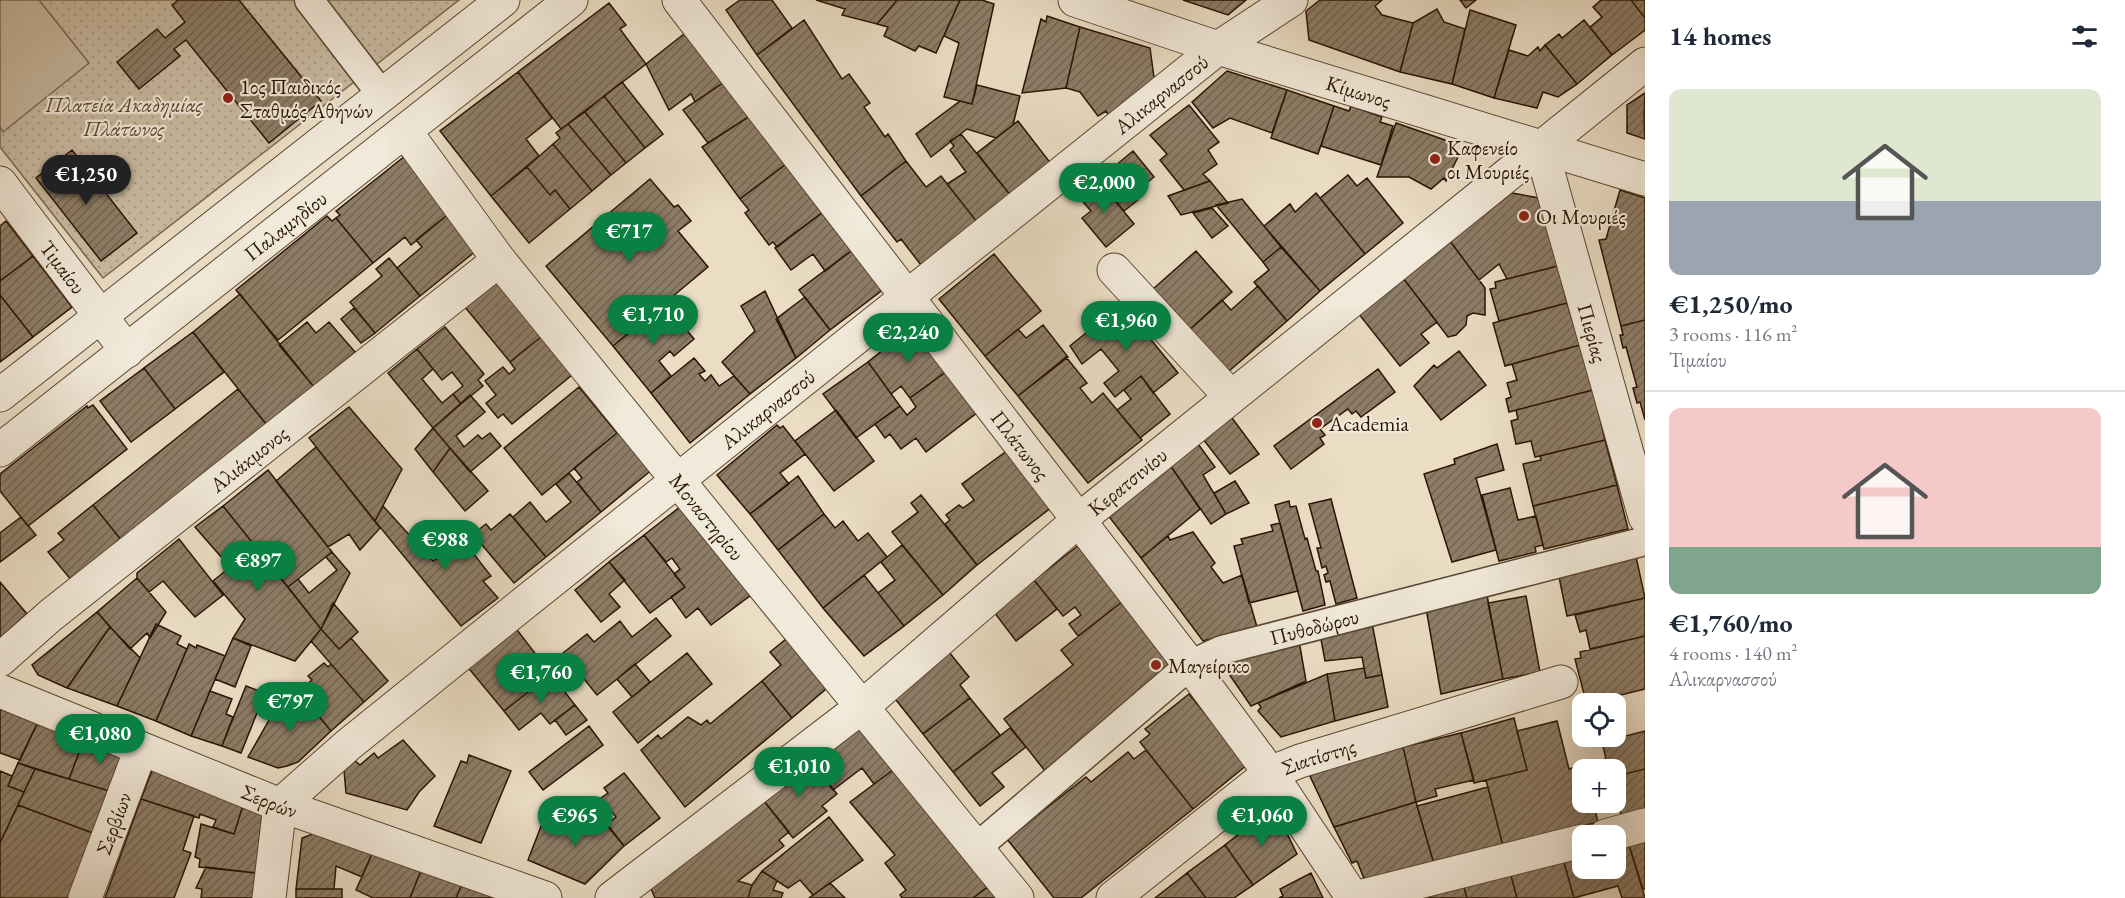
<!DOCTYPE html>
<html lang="en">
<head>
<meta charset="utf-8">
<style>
  :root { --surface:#fff; --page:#f6f6f7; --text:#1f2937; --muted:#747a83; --line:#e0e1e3; --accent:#0b8043 }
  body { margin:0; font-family:"EB Garamond",serif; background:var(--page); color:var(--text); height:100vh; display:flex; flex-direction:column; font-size:22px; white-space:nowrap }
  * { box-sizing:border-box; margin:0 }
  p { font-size:20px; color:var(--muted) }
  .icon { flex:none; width:33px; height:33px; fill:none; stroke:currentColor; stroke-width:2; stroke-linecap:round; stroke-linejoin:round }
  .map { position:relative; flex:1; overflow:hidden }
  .drawer { display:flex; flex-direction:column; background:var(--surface); width:480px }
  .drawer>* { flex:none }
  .tools { position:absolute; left:1572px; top:693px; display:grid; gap:12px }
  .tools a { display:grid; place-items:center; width:54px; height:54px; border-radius:12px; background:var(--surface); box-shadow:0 6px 24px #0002; font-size:30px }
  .price { position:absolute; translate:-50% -51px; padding:0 14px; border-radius:21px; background:var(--accent); color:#fff; font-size:20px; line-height:39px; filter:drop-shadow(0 2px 3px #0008) }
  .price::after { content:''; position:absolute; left:50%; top:36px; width:18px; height:14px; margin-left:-9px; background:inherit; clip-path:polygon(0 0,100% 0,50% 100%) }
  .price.selected { background:#222; color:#fff }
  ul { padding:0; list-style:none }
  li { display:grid; align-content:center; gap:12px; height:318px; padding:0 24px }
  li+li { border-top:2px solid var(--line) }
  li span { display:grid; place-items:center; height:186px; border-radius:12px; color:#555 }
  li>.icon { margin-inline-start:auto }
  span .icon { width:108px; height:108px; fill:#fffc; stroke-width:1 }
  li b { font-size:26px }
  h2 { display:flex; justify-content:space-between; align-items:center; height:72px; padding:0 24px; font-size:26px }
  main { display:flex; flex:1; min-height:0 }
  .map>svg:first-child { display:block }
  .park { fill:url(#park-dots); stroke:#796852; stroke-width:1.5 }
  .pitch { fill:#c9bba3; stroke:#796852; stroke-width:1.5 }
  .building { fill:url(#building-hatch); stroke:#291502; stroke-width:1.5 }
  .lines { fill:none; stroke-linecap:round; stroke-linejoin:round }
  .pedestrian-casing { stroke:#594732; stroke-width:31 }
  .minor-casing { stroke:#594732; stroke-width:35 }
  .tertiary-casing { stroke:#594732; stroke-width:35 }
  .pedestrian { stroke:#f1e9d9; stroke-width:28 }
  .minor { stroke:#f1e9d9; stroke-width:33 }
  .tertiary { stroke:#f1e9d9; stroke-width:33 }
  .poi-dot { fill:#8f2418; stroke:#f1e9d9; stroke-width:2 }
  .labels { text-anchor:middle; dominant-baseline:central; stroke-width:4.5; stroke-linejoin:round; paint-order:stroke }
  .poi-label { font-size:21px; fill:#291502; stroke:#f1e9d9; text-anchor:start }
  .street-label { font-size:21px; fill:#291502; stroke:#f1e9d9 }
  .park-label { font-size:21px; font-style:italic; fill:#594732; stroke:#f1e9d9 }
</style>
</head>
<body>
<main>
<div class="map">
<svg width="1645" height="898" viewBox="0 0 1645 898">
  <defs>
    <pattern id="park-dots" width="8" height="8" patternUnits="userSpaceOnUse" patternTransform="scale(1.5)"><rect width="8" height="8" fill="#c9bba3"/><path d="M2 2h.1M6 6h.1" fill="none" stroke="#ada08b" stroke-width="1.8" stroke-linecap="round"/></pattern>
    <pattern id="building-hatch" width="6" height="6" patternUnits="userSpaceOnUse" patternTransform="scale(1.5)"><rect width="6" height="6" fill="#8d7d67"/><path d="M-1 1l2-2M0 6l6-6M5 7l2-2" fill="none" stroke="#736553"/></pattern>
  </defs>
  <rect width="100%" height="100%" fill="#eaddc4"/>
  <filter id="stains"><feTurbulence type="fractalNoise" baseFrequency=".00333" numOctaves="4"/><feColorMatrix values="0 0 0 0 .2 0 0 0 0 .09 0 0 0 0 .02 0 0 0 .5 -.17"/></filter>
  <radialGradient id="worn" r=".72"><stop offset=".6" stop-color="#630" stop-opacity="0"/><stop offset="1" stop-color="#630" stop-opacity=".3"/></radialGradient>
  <!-- park -->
  <path class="park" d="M0,0H459L103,278L0,147Z"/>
  <!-- pitch -->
  <path class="pitch" d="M0,0H39L89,63L3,132L0,127Z"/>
  <!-- building -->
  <path class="building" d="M178,0H239L321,101L269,143L186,40L174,49L180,56L139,89L117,62L157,29L165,38L185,22L172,5Z
    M740,0H772L792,28L757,55L726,10Z
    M816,0H897L877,24L842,15L845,9Z
    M897,0H960L936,53L919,46L915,51L884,36L888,27L877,24Z
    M960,0H982L994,4L972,104L944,97L959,43L944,36Z
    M1183,0H1246L1228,15Z
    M1320,0H1382L1375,6L1382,15L1413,23L1400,72L1309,40L1306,11Z
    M1460,0H1476L1466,8Z
    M1601,0H1631L1645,18V30L1612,55L1590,27L1602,17L1593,7Z
    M1631,0H1645V18Z
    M609,3L626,25L620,29L646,64L561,129L518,72Z
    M1437,9L1444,22L1465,29L1452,84L1400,72L1413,23Z
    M1470,10L1516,25L1494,98L1452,84Z
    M1047,16L1080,27L1066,88L1022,93L1041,19L1046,22Z
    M804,20L842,79L849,74L870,103L864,107L885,137L888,134L906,161L861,196L757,55Z
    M1584,20L1612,55L1577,84L1545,45L1559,34L1562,38Z
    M1080,27L1150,48L1155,85L1109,116L1106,111L1098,116L1080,92L1066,88Z
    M689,30L727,80L695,102L691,94L669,110L646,64Z
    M1545,45L1577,84L1558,97L1543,92L1537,108L1494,98L1509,50L1528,56L1538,47L1540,51Z
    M1227,71L1287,90L1272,133L1230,118L1213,128L1192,102Z
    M518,72L552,118L526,139L539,156L491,196L440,131Z
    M727,80L753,114L708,143L683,110Z
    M622,82L663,134L645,148L604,96Z
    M977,85L1020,96L1013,125L996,138L967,129L931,157L916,134L960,101L972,104Z
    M1287,90L1334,106L1318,154L1271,138Z
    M1645,93L1644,120L1645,139L1627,133V105Z
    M604,96L645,148L626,163L585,112Z
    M1189,105L1219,142L1208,150L1217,164L1203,174L1210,181L1184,190L1160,160L1167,154L1150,135Z
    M1334,106L1349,111L1351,106L1382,117L1380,122L1393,126L1381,165L1321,146Z
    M585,112L626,163L611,175L568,124Z
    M753,114L786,164L740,199L702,147Z
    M1018,121L1052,165L1011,196L977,153Z
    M1396,123L1445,140L1454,146L1458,157L1446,181L1444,178L1431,189L1409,177H1377Z
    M568,124L611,175L592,191L553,144L560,138L556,133Z
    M961,134L1011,196L977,222L947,184L966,172L950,150L954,146L950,141Z
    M553,144L592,191L570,209L555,190L550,195L527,167Z
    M72,150L137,233L101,261L36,178Z
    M1133,151L1154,177L1133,194L1138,200L1124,211L1098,180Z
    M410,152L456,208L411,245L405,237L373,263L336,218L340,215L336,211Z
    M906,161L926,187L941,176L977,222L921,265L901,239L897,242L861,196Z
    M786,164L823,212L777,247L773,242L769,245L745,213L749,210L740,199Z
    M527,167L550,195L555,190L570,209L529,243L491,196Z
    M1348,175L1357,186L1367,178L1403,223L1365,254L1320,198Z
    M650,179L674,207L678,205L691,221L678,231L708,267L613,346L546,266Z
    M1098,180L1134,224L1106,247L1082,218L1091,211L1078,196Z
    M1210,181L1228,203L1181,215L1168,196Z
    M1620,190L1645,198V320L1621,326L1599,240L1606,239Z
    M1316,193L1365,254L1320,291L1264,226L1290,204L1295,212Z
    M1512,193L1539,198L1558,266L1507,279L1499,264L1479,280L1450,241Z
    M1242,199L1281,247L1263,262L1216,205Z
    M1212,208L1228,226L1212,238L1193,213Z
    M451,212L482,246L420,296L397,268L422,247L416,240Z
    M823,212L855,248L825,271L813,254L791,270L775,248Z
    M327,216L332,221L336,218L373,263L278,340L236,290Z
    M6,221L33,256L0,281V226Z
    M1450,241L1485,288V315L1473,313L1467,316L1466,325L1456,335L1448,337L1403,278Z
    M1281,247L1320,291L1287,321L1254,282L1269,270L1263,262Z
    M855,248L885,288L830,330L799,290Z
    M1196,251L1232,292L1189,330L1153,289Z
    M994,254L1041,311L985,356L939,299Z
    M33,256L72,307L33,337L0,295V281Z
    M389,258L420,296L375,333L350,302L382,276L376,269Z
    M1558,266L1567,303L1499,321L1490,289L1496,288L1495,282Z
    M502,278L546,333L510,362L465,307Z
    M1403,278L1437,322L1421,334L1429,343L1400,366L1358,313Z
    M1258,286L1287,321L1229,371L1189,330L1222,300L1231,310Z
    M765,291L796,358L750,394L722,362L755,331L741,306Z
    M240,294L314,387L266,424L193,332Z
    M0,295L33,337L0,362Z
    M805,297L830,330L796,358L776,319Z
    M664,303L694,339L674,356L670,351L659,361L671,376L651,393L613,346Z
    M1567,303L1580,345L1505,366L1493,323Z
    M1122,304L1178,373L1153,393L1141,376L1115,397L1104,383L1119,371L1101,349L1082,364L1070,346Z
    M354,308L375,333L361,343L341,319Z
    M1645,320V420L1640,402L1637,403L1633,388L1637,387L1626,347L1623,348L1620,335H1623L1621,326Z
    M307,322L316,333L329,322L355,352L314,387L279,345Z
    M1043,325L1068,357L1018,396L985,356L1018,329L1026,338Z
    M913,326L947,371L910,398L901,386L891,394L868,362Z
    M445,327L484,374L478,380L483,386L461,404L453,394L463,386L452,372L442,380L417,349Z
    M193,332L224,372L175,409L144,368Z
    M546,333L577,371L512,424L503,414L498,418L486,403L496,395L485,381L503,367L509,374L515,369L510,362Z
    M1580,345L1593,390L1509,412L1506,399L1511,397L1507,383L1517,380L1512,364Z
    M417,349L433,369L422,379L442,403L453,394L461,404L433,428L388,373Z
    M1459,351L1486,385L1441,420L1414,386L1434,365L1437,368Z
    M1066,357L1087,383L1080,388L1092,403L1103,393L1142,440L1088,483L1018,396Z
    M694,358L705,371L699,374L705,381L711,375L719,386L734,376L750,394L690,443L651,393Z
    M868,362L900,406L856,438L823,394Z
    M144,368L175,409L131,442L100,401Z
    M1378,369L1395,392L1361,417L1356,411L1352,414L1348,409L1320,429L1325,435L1320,438L1324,444L1291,469L1274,446Z
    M947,371L978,412L926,452L916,438L901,449L890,434L885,438L875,424L900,406L907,415L916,407L910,398Z
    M1141,376L1170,414L1140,438L1117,410L1131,399L1124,390Z
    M579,387L617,433L542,495L504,448Z
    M238,389L266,424L122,541L93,505Z
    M1593,390L1605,440L1535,457L1531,441L1516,444L1511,421L1518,419L1516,410Z
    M470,395L485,412L456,436L464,447L478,435L482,439L490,433L501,446L470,472L433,428Z
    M93,405L127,449L28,526L0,491V474L87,406L88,408Z
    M349,407L402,469L375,521L309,438Z
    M836,410L874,461L834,491L795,441Z
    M1232,418L1259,454L1230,474L1203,439Z
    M777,425L780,428L783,426L805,454L780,473L789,484L750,514L717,475Z
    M433,428L450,448L433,472L415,449Z
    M622,429L654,468L601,512L577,482L582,478L574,468Z
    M1605,440L1617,485L1533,506L1523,464L1541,460L1540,456Z
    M1198,444L1215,467L1203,475L1226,514L1211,524L1170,465Z
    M1497,444L1504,470L1476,478L1496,550L1452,562L1424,474L1455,464L1454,459Z
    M316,447L380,528L360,550L349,534L328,547L276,481Z
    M450,448L488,491L465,511L433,472Z
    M1008,450L1052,507L977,565L945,524L950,520L946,515L959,505L963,508L974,500L962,484Z
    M1170,465L1200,509L1141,558L1107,514Z
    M268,470L332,552L288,587L223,506Z
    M569,473L601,512L546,557L513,517L530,502L546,522L571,502L556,484Z
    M798,476L824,514L778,550L750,514Z
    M1235,481L1249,503L1226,514L1214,493Z
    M1617,485L1628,529L1544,549L1533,506Z
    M1510,488L1518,520L1536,516L1543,545L1535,547L1536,552L1499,561L1482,495Z
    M921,495L977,565L943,595L892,532L918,512L911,503Z
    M1331,499L1357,598L1336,604L1330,581L1326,582L1324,575L1328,573L1326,566L1322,568L1317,548H1321L1309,504Z
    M1289,501L1290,507L1296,506L1305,539L1307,538L1316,571H1318L1325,605L1303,611L1275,505Z
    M685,503L755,592L711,625L698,608L686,618L671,597L685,587L674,574L680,569L672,558L666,562L644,535Z
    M93,505L122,541L72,581L48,552L64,540L58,533Z
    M223,506L321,629L295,661L233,638L245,619L213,581L230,567L195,527Z
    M383,506L433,561L439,557L433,550L449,537L454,544L462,539L491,576L483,581L498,598L461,626L375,521Z
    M510,514L546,557L514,583L473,534L486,524L491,530Z
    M824,514L835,528L843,521L858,541L868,533L887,557L823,608L778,550Z
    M21,517L36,535L0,562V533Z
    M1280,523L1298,591L1249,603L1234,546L1243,544L1241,539L1273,531L1271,525Z
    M1193,532L1215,563L1211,567L1223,583L1242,575L1257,627L1203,641L1141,558L1168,536L1170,540Z
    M644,535L685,587L650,613L609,562Z
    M179,539L223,595L195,617L163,581L149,592L137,578V573Z
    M902,545L943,595L904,626L878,593L895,580L881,562Z
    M1079,545L1123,601L1078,636L1069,624L1081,615L1075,607L1063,616L1034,580Z
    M332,552L350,573L321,629L288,587L298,579L309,593L337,570L326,557Z
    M1635,552L1645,598L1567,616L1558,572Z
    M609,562L625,580L609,594L620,607L601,622L575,590Z
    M864,575L904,626L864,656L823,608Z
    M137,578L166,612L150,638L147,633L130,649L97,612Z
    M1034,580L1057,609L1016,641L994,612Z
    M0,582L27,614L0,638Z
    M1486,590L1503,679L1441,694L1426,608Z
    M1526,596L1540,672L1503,679L1488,603Z
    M1645,598V636L1590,649L1586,630L1580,632L1575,615Z
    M1123,601L1180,673L1049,776L1004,719L1073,665L1061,650Z
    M333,603L358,632L339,649L321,629Z
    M97,612L110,627L67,688L38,675L32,665Z
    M656,618L671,636L597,695L563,653L587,634L594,642L620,621L632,637Z
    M1372,623L1382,675L1366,678L1362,657L1325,661L1320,634Z
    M156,624L181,636L177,644L187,649L156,721L117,706Z
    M514,626L551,674L504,711L466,665Z
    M110,627L140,658L117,706L67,688Z
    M321,629L339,649L351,638L388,681L364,702L311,641Z
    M791,635L832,684L792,718L762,681L781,665L770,652Z
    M1645,636V689L1592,702L1591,697L1585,698L1575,659L1581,658L1580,652Z
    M233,638L251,646L235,687L215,679Z
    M1299,641L1306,681L1251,706L1229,674L1232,658Z
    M189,644L196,648L197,645L225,656L191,736L156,721Z
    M945,647L969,677L960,685L970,698L923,734L889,691Z
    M687,653L712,684L638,743L613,712Z
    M324,663L328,667L331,664L364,702L331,731L298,691L312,680L308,676Z
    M635,664L650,682L632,697L617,679Z
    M1364,668L1366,678L1382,675L1388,707L1335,721L1327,674Z
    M551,674L575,705L550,724L541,713L519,730L504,711Z
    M1327,674L1335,721L1281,737L1258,711L1261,707L1258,703Z
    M762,681L792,718L685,807L641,750L658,735L661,739L688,717L701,725L707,720L710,724Z
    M246,686L265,693L241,753L222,746Z
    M295,687L331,731L298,762L287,766L278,768L248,757L268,722Z
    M210,691L232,699L226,714L233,717L222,746L191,736Z
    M1189,694L1247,765L1193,809L1140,742L1150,734L1145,729Z
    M970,698L1000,735L953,772L923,734Z
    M575,705L587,720L566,735L555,720Z
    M0,709L38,722L20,760L0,753Z
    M1514,718L1527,770L1474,783L1461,733Z
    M857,719L897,767L874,784L862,768L833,790L808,758Z
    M1557,721L1569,769L1606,759L1602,742L1645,731V769L1616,776V770H1582V802H1593L1598,822L1503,846L1486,780L1527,770L1517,731Z
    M38,722L85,737L69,779L18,763Z
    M589,726L603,745L543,790L529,772Z
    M1010,728L1026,747L992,773L1004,787L980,806L953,772Z
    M1461,733L1474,780L1435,789L1437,796L1416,802L1403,747Z
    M85,737L132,753L116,793L69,779Z
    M403,740L435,776L419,792L407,810L346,793L344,770L354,760L360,765L374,753L378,758Z
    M1403,747L1416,802L1334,827L1308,772Z
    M1146,750L1193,809L1081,898H1054L1007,839L1086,777L1091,782L1128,752L1134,759Z
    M469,755L511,771L481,843L434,826L461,761L467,763Z
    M808,758L837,794L822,806L827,811L793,838L760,796Z
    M18,763L35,769L24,792L8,786Z
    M155,763L245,799L234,834L213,827L216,820L200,814L199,818L141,799Z
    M897,767L989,886L973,898H902L900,895L906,890L885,863L895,855L850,802Z
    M35,769L116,793L98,835L18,805Z
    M1645,769V813L1622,818L1616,796V776Z
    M0,771L12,776L8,786L24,792L0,843Z
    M624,773L660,818L624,846L607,824L616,817L601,798L608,793L604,788Z
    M1488,787L1503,846L1434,864L1417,806Z
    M760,796L789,832L779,840L784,846L738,881L752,885L748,898H655L649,884Z
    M141,799L194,816L183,850L191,853L174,898H105Z
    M245,799L263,804L256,873L199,867L200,859L195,857L201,824L234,834Z
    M1416,802L1434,864L1365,881L1357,861L1352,863L1334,827Z
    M18,805L98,835L73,898H0V843Z
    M1274,807L1297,854L1253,885L1225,845Z
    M594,810L624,846L585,884L528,860L545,816L578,827Z
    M829,817L863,860L813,895L800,880L788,888L762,871Z
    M329,828L374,849L362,877L336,866L334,889H296L302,838Z
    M1645,833V889H1643L1628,842Z
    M1628,842L1645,898H1622L1618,886L1574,898L1563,859L1582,854V868H1616V845Z
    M1225,845L1253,885L1234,898H1206L1187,873Z
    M374,849L422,868L410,898H373L356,890Z
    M1563,859L1574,898H1517L1510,872Z
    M206,867L256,873L253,898H201L202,889L196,888Z
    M422,868L462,884L456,898H410Z
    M762,871L777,881L773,890L783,893L781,898H748L752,885Z
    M1510,872L1517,898H1467L1463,884Z
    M1187,873L1206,898H1155Z
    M1311,873L1323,898H1279L1283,896L1280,889Z
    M830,883L845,898H809L813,895Z
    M462,884L509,898H456Z
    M1463,884L1467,898H1408Z
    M989,886L999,898H973Z
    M296,889H342V898H296Z"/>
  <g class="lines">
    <!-- pedestrian casing -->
    <g class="pedestrian-casing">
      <g id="pedestrian">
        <path d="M309,0L382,95"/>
        <path id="s1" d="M976,848L1190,665L1222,650L1645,541"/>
      </g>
    </g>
    <!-- minor casing -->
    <g class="minor-casing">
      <g id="minor">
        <path id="s2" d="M679,0L1190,665L1270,773L1353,898"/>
        <path id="s3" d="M1075,0L1218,48L1645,179"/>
        <path id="s4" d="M405,131L499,260L1017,898"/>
        <path id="s5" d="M1541,148L1645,517"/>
        <path id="s6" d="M0,183L127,351"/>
        <path d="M1114,270L1231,397"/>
        <path id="s7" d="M0,660L51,615L499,260"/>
        <path id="s8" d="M0,691L280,805L545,898"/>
        <path d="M1605,836L1645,825"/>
        <path id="s9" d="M85,898L141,749"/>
        <path id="s10" d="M269,898L280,805L348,745L508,616L1218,48L1291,0"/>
        <path id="s11" d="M612,898L863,706L1080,519L1645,64"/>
        <path id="s12" d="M1113,898L1270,773L1300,761L1561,682"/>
        <path d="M1355,898L1582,841"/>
      </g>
    </g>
    <!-- tertiary casing -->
    <g class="tertiary-casing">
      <g id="tertiary">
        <path d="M0,395L503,0"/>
        <path id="s13" d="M0,450L571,0"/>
      </g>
    </g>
    <!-- pedestrian -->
    <use href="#pedestrian" class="pedestrian"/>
    <!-- minor -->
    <use href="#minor" class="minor"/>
    <!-- tertiary -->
    <use href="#tertiary" class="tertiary"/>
  </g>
  <!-- markers -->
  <g class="poi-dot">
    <circle cx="228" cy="98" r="6"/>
    <circle cx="1435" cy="159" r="6"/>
    <circle cx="1524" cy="216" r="6"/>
    <circle cx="1317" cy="423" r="6"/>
    <circle cx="1156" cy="665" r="6"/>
  </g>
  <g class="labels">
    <!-- poi labels -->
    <g class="poi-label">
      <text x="240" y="86">1ος Παιδικός<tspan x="240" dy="24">Σταθμός Αθηνών</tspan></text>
      <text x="1447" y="147">Καφενείο<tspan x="1447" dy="24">οι Μουριές</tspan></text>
      <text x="1536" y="216">Οι Μουριές</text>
      <text x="1329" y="423">Academia</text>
      <text x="1168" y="665">Μαγείρικο</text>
    </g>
    <!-- street labels -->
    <g class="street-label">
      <text stroke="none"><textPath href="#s3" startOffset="298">Κίμωνος</textPath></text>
      <text stroke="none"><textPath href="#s10" startOffset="1226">Αλικαρνασσού</textPath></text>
      <text stroke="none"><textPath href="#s13" startOffset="363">Παλαμηδίου</textPath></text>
      <text stroke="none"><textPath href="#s6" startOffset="105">Τιμαίου</textPath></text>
      <text stroke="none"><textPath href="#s5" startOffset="192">Πιερίας</textPath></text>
      <text stroke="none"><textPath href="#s10" startOffset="722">Αλικαρνασσού</textPath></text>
      <text stroke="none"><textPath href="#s2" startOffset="561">Πλάτωνος</textPath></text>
      <text stroke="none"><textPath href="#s7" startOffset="320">Αλιάκμονος</textPath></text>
      <text stroke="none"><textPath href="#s11" startOffset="663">Κερατσινίου</textPath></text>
      <text stroke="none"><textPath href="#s4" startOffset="490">Μοναστηρίου</textPath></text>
      <text stroke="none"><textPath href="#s1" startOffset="412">Πυθοδώρου</textPath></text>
      <text stroke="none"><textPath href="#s12" startOffset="252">Σιατίστης</textPath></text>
      <text stroke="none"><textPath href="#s8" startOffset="291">Σερρών</textPath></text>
      <text stroke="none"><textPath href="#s9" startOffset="80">Σερβίων</textPath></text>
    </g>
    <!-- park labels -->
    <g class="park-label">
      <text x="124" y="104">Πλατεία Ακαδημίας<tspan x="124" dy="24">Πλάτωνος</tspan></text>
    </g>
  </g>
  <rect width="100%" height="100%" filter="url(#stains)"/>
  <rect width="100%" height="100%" fill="url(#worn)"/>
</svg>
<div class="tools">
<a><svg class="icon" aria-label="locate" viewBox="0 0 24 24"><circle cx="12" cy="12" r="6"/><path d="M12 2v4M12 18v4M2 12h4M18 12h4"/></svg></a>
<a>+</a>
<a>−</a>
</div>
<b class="price selected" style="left:86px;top:206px">€1,250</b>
<b class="price" style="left:1104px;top:214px">€2,000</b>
<b class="price" style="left:629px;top:263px">€717</b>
<b class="price" style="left:653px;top:346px">€1,710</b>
<b class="price" style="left:1126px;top:352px">€1,960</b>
<b class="price" style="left:908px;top:364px">€2,240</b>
<b class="price" style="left:445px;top:571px">€988</b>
<b class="price" style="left:258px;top:592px">€897</b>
<b class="price" style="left:541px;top:704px">€1,760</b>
<b class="price" style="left:290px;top:733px">€797</b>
<b class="price" style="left:100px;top:765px">€1,080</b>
<b class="price" style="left:799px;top:798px">€1,010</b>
<b class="price" style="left:575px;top:847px">€965</b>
<b class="price" style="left:1262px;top:847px">€1,060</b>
</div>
<section class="drawer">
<h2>14 homes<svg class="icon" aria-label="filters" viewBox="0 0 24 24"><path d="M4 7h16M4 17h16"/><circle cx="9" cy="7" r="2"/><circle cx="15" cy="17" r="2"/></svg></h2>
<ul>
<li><span style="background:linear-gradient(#dfe7d0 60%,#9aa5b1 0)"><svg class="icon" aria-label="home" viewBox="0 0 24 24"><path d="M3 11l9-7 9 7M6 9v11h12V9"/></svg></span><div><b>€1,250/mo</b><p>3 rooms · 116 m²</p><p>Τιμαίου</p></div></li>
<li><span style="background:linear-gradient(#f6c9c9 75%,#7fa58c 0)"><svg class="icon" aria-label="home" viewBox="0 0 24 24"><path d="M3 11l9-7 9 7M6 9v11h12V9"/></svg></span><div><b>€1,760/mo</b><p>4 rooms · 140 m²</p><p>Αλικαρνασσού</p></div></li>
</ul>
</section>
</main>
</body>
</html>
